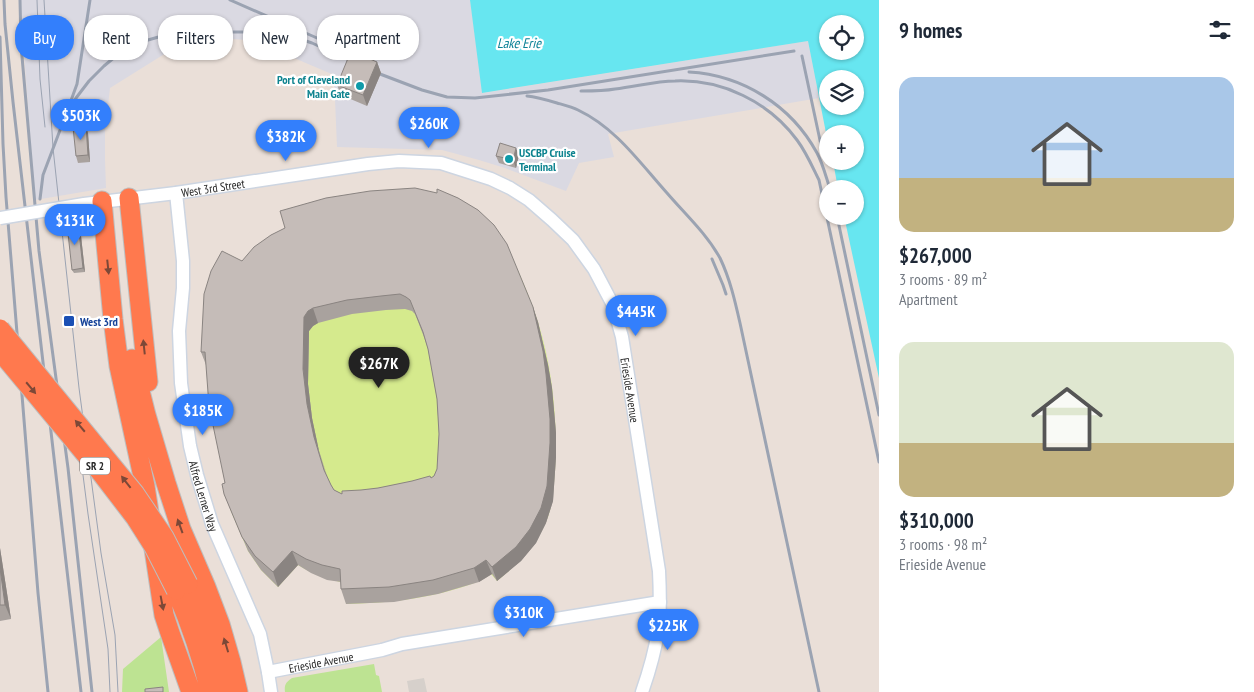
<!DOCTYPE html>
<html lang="en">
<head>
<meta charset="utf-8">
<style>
  :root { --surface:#fff; --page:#f2f2f3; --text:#1f2937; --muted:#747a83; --accent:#337ffc }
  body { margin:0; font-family:"PT Sans Narrow",sans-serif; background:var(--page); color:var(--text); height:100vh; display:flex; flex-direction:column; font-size:19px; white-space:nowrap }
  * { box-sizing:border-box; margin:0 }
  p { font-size:16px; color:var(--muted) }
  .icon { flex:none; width:28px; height:28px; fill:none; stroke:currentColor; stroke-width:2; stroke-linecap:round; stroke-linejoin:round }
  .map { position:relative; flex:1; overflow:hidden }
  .details { display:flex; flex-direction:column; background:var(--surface); width:375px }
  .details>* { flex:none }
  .banner { position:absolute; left:15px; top:15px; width:475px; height:45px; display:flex; gap:10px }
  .tools { position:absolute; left:819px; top:15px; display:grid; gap:10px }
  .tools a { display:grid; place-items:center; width:45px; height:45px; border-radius:50%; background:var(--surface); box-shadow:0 1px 4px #0004; font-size:25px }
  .price { position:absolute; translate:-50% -42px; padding:0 11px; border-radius:18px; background:var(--accent); color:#fff; font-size:16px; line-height:32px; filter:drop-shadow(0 1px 2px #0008) }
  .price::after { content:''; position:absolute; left:50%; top:30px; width:15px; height:11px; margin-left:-8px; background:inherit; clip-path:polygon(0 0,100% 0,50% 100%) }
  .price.on { background:#222; color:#fff }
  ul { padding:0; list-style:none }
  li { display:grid; align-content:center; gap:10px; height:265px; padding:0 20px }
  li span { display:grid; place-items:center; height:155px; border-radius:15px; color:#555 }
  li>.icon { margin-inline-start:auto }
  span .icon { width:90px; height:90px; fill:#fffc; stroke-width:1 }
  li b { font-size:21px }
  h2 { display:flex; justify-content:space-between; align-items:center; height:60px; padding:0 20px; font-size:21px }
  .tag { padding:0 18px; border-radius:20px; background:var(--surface); box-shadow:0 1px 4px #0004; font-size:18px; line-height:45px }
  .tag.on { background:var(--accent); color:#fff }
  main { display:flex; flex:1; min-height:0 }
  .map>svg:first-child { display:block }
  .industrial { fill:#dad9e2 }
  .green { fill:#bde392 }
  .pitch { fill:#d5ea8d }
  .plaza { fill:#d6d0cb }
  .water { fill:#67e6f0; fill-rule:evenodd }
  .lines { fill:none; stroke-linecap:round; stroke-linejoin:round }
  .minor-casing { stroke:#cdd5e1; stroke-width:15 }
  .highway-casing { stroke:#bebebe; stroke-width:21 }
  .minor { stroke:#fff; stroke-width:12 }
  .highway { stroke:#ff794e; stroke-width:19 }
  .tram { stroke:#9ba3b2; stroke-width:1 }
  .rail { stroke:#9ba3b2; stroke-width:3 }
  .minor-bridge-casing { stroke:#cdd5e1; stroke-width:15; stroke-linecap:butt }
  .highway-bridge-casing { stroke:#bebebe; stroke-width:21; stroke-linecap:butt }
  .minor-bridge { stroke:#fff; stroke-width:12 }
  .highway-bridge { stroke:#ff794e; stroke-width:19 }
  .wall { fill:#a9a29e; fill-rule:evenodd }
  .shaded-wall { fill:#8a8481 }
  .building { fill:#c5bcb8; stroke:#8a8481; fill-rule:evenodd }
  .oneway { fill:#7d4837 }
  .culture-dot { fill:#0f9aa8; stroke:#fff; stroke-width:2 }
  .transit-dot { fill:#1a4fb4; stroke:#fff; stroke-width:2 }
  .labels { text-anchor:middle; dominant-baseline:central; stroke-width:4.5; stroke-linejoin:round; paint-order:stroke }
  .shield { fill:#fff; stroke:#686868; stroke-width:1 }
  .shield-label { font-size:11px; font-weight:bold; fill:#272727 }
  .culture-label { font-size:12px; font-weight:bold; fill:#0d838f; stroke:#fff; text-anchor:end }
  .street-label { font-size:12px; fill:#272727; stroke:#fff }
  .transit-label { font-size:12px; font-weight:bold; fill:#164399; stroke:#fff; text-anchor:start }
  .water-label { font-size:14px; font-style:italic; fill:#0b8297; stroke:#fff }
</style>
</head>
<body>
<main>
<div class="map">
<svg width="879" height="692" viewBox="0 0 879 692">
  <rect width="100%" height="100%" fill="#eadfd8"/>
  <!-- industrial -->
  <path class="industrial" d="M20,0H470L483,93L808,41L819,98L608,134L614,157L579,163L566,191L505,168L479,160L442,150L337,147L334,75L287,55L247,40L216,38L194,42L166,53L110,88L105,132V160L106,188L35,200Z"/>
  <!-- green -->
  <path class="green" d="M161,637L169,692H122L123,669Z
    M374,664L376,675L379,676L382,692H285C284,685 286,682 292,678Z"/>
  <!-- pitch -->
  <path class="pitch" d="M512,258C522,279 531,300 538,322C553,370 558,422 555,472C553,490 553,508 545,524C534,548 517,565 497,581L491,574C479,582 470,585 456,589C420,600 383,603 346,604L345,583C327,579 314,575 298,565L278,587L261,570L248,551L230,509V497L206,352Z"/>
  <!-- plaza -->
  <path class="plaza" d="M424,678L427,692H409L407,681Z"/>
  <!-- water -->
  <path class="water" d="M470,0H879V378L844,216H855V189H838L833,161H855V134H828L827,138L808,41L482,93ZM828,24H855V51H828ZM828,79H855V106H828Z"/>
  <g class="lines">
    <!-- minor casing -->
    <g class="minor-casing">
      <g id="minor">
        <path id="s1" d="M176,193L183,261V288L179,331L181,383L190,446L197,475L212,524L260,634L268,672L271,692"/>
        <path id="s2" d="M84,204L176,193L368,164L399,161L441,163L491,179L510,188L529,200L552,220L573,240L594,269L613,305L622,337L659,571C660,591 661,611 658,631C655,651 649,672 642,692"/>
        <path id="s3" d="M268,672L382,650L402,644L660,602"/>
      </g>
    </g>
    <!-- highway casing -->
    <g class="highway-casing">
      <path id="highway" d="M129,198L148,382
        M102,201L113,319L119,366L145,486L150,519
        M132,359L146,415L166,483L181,529L206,587L220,624L231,662L238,692
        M154,549L164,615L170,633L191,692
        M188,584L209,636L224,692
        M176,590C190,623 202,657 210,692"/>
    </g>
    <!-- minor -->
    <use href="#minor" class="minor"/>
    <!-- highway -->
    <use href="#highway" class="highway"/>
    <!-- tram -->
    <path class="tram" d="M37,0L40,79L45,127
      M44,0L53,148L79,388L101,553L115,635L118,692
      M83,475L88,514L108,649L110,692"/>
    <!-- rail -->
    <path class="rail" d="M4,0L5,24L13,102L81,692
      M20,0L21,45L39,251L68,468L92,692
      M230,0L317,38
      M0,37L3,144L6,197L38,593L48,692
      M802,56L824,159
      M689,72C742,75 791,105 817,153C823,164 826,177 830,189
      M581,91C592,91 604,91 615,89C635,87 655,81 675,81C722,79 769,102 797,140C806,152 812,166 819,180L879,462
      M527,96C537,97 547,100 557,103C564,105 572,107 578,110C616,128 640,163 667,193C685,214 706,233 720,258C730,279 735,301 740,323L819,692
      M65,117L76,98L89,81L104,66L122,51L141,42L162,36L186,32H274L291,36L312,43L380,74L422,90L447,97L475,98L548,90L794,51
      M40,199L43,175L65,117L77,84L90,0
      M837,216L879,415
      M712,259L723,285L726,294"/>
    <!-- minor-bridge casing -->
    <g class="minor-bridge-casing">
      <path id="minor-bridge" d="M0,218L84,204"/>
    </g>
    <!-- highway-bridge casing -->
    <g class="highway-bridge-casing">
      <path id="highway-bridge" d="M0,329L135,494L164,537L188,584
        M0,351L102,474L135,517L154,547L176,590"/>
    </g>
    <!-- minor-bridge -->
    <use href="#minor-bridge" class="minor-bridge"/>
    <!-- highway-bridge -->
    <use href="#highway-bridge" class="highway-bridge"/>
  </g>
  <!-- wall -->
  <path class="wall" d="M377,62L381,73L367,106L341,95L337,85Z
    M88,133L90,162L78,163L76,156Z
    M519,155L516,168L499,163L496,156Z
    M80,227L85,272L74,273L72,270Z
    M242,261L533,307L538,322L548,365L552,388L556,433V457L553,501L546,523L536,543L521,561L497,581L492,574L479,582L438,594L394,602L346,604L341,589V582L327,580L311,573L298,565L278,587L261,570L248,551L224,494L225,483L206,365L201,352ZM405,309L412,311L415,314L424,337L428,349L437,399L439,434L437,469L434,476L431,478L378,488L342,494L334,490L331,485L327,477L319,451L312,418L308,384L309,331L313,326L318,323L352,314L386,310Z
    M0,548L11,619L0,621Z"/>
  <!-- shaded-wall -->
  <path class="shaded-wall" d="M377,62L381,73L367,106L363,95Z
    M86,126L88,133L90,162L88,155Z
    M516,148L519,155L516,168L513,160Z
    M78,223L80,227L85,272L83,268Z
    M533,307L538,322L548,365L552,388L556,433V457L553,501L546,523L536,543L521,561L497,581L492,567Z
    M313,308L318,323L313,326L309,331L308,384L312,418L319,451L330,484L314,437L307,404L303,369L304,317L308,311Z
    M0,548L11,619L5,605L0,568Z
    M292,551L298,565L278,587L273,572Z
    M486,560L492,574L479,582L474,568Z"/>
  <!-- building -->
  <path class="building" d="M351,51L377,62L363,95L337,85Z
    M86,126L88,155L76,156L73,127Z
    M500,143L516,148L513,160L496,156Z
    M415,188L437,193V189L458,198L478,210L494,225L507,244L533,307L543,351L546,374L550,419V443L547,486L541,508L530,529L516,547L492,567L486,560L474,568L433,580L389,587L341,589L340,569L322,565L306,559L292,551L273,572L255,556L242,537L224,494L222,484L225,483L209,406L205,352H201L204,294L211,271L222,251L242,261L254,247L271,235L285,228L280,211L326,198L370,191ZM400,294L406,297L410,300L423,332L428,349L437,399L439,434L437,469L434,476L431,478L430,476L412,481L378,488L361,490L342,491V494L334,490L331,485L324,470L314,437L307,404L303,369L304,317L308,311L313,308L347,300L381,296Z
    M78,223L83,268L72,270L67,224Z
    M0,568L5,605H0Z
    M163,687V692H145V689Z"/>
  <!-- one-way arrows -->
  <defs><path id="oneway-solid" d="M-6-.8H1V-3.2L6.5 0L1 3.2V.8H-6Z" transform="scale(1.25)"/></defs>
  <g class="oneway">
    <use href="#oneway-solid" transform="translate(108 267) rotate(84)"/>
    <use href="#oneway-solid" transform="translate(144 347) rotate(-96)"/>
    <use href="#oneway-solid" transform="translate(31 388) rotate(50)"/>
    <use href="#oneway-solid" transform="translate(80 426) rotate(-130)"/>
    <use href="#oneway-solid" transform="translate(126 482) rotate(-128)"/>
    <use href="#oneway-solid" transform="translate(180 526) rotate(-110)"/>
    <use href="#oneway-solid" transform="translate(162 603) rotate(79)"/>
    <use href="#oneway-solid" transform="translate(226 645) rotate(-107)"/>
  </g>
  <!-- markers -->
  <g class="culture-dot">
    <circle cx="360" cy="86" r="5"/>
    <circle cx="509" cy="159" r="5"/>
  </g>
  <rect class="transit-dot" x="63" y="315" width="12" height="12" rx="2.5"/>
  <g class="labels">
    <!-- shield labels -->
    <rect class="shield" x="80" y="457.5" width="30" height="17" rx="4"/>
    <g class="shield-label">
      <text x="95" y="466">SR 2</text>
    </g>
    <!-- culture labels -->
    <g class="culture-label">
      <text x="350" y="79">Port of Cleveland<tspan x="350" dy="14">Main Gate</tspan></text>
      <text x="519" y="152" text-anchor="start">USCBP Cruise<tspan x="519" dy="14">Terminal</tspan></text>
    </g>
    <!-- street labels -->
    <g class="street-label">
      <text stroke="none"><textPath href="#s2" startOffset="130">West 3rd Street</textPath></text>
      <text stroke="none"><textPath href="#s2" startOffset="679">Erieside Avenue</textPath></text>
      <text stroke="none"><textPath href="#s1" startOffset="306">Alfred Lerner Way</textPath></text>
      <text stroke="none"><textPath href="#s3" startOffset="54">Erieside Avenue</textPath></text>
    </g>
    <!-- transit labels -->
    <g class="transit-label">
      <text x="80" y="321">West 3rd</text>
    </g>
    <!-- water labels -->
    <g class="water-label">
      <text x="519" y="43">Lake Erie</text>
    </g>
  </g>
</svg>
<div class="tools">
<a><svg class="icon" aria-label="locate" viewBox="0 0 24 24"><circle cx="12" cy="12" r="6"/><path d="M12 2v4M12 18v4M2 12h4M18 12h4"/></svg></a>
<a><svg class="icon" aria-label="layers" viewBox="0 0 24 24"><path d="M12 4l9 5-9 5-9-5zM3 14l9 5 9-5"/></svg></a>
<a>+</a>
<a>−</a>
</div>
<b class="price" style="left:81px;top:141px">$503K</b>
<b class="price" style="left:429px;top:149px">$260K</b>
<b class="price" style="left:286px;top:162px">$382K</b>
<b class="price" style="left:75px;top:246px">$131K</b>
<b class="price" style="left:636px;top:337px">$445K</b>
<b class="price on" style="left:379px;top:389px">$267K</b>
<b class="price" style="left:203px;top:436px">$185K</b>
<b class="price" style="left:524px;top:638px">$310K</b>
<b class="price" style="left:668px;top:651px">$225K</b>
<div class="banner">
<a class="tag on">Buy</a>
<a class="tag">Rent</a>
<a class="tag">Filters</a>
<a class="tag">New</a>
<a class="tag">Apartment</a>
</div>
</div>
<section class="details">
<h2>9 homes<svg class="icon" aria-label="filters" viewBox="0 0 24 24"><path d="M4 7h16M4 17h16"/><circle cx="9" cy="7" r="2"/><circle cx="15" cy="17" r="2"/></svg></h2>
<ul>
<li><span style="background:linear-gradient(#a9c7e8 65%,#c2b280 0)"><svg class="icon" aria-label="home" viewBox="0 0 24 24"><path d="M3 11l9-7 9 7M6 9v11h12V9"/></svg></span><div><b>$267,000</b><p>3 rooms · 89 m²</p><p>Apartment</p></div></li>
<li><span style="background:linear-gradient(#dfe7d0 65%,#c2b280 0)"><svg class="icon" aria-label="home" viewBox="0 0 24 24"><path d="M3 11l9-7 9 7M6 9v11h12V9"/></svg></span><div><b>$310,000</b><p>3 rooms · 98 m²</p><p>Erieside Avenue</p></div></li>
</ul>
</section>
</main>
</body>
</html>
